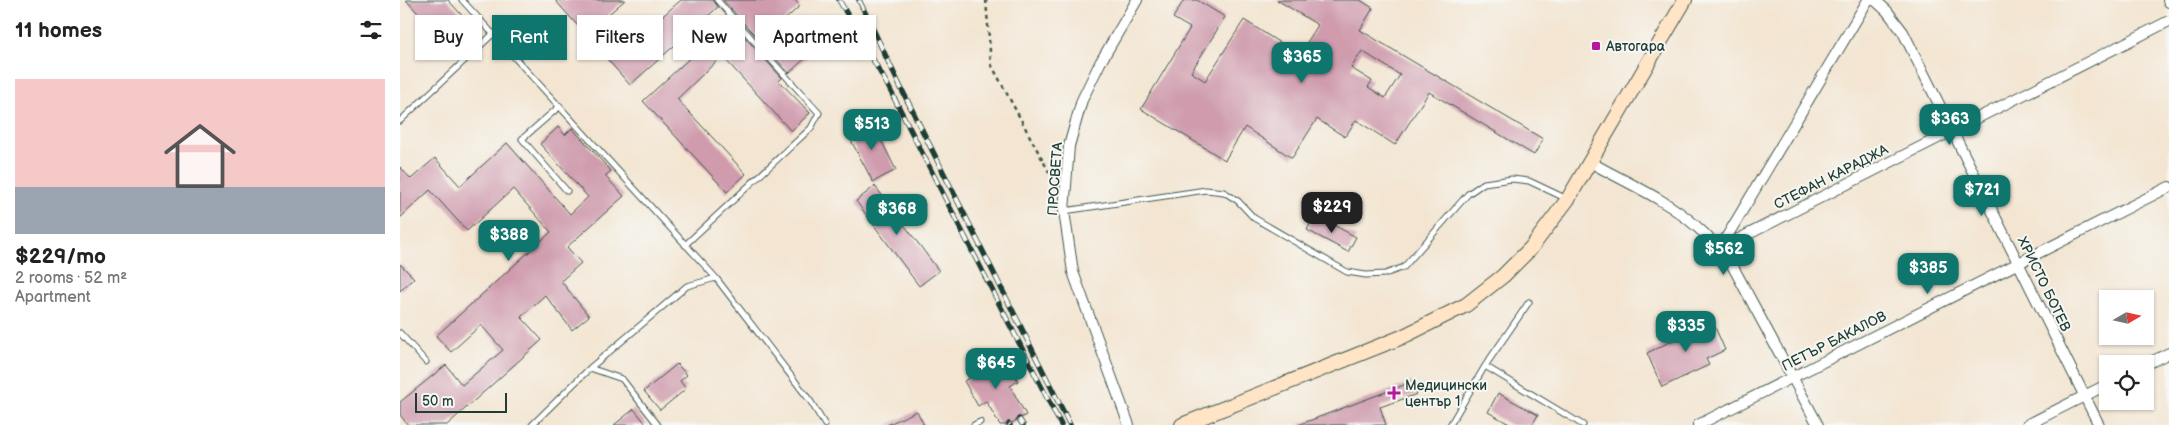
<!DOCTYPE html>
<html lang="en">
<head>
<meta charset="utf-8">
<style>
  :root { --surface:#fff; --page:#f6f6f6; --text:#222; --muted:#767676; --accent:#0f766e }
  body { margin:0; font-family:"Balsamiq Sans",sans-serif; background:var(--page); color:var(--text); height:100vh; display:flex; flex-direction:column; font-size:19px; white-space:nowrap }
  * { box-sizing:border-box; margin:0 }
  p { font-size:16px; color:var(--muted) }
  .icon { flex:none; width:28px; height:28px; fill:none; stroke:currentColor; stroke-width:2; stroke-linecap:round; stroke-linejoin:round }
  .map { position:relative; flex:1; overflow:hidden }
  .sheet { display:flex; flex-direction:column; background:var(--surface); width:400px }
  .sheet>* { flex:none }
  .top-card { position:absolute; left:15px; top:15px; width:475px; height:45px; display:flex; gap:10px }
  .needle { width:32px; rotate:81deg }
  .fabs { position:absolute; left:1699px; top:290px; display:grid; gap:10px }
  .fabs a { display:grid; place-items:center; width:55px; height:55px; border-radius:0px; background:var(--surface); box-shadow:0 1px 4px #0004; font-size:25px }
  .scale { position:absolute; left:15px; bottom:12px; width:92px; box-sizing:border-box; padding-left:5px; border:2px solid #1f3d34; border-top:0; font-size:14px; line-height:18px; white-space:nowrap; color:#1f3d34; -webkit-text-stroke:4px #f6f6f2; paint-order:stroke }
  .price { position:absolute; translate:-50% -42px; padding:0 11px; border-radius:10px; background:var(--accent); color:#fff; font-size:16px; line-height:32px; filter:drop-shadow(0 1px 2px #0008) }
  .price::after { content:''; position:absolute; left:50%; top:30px; width:15px; height:11px; margin-left:-8px; background:inherit; clip-path:polygon(0 0,100% 0,50% 100%) }
  .price.current { background:#222; color:#fff }
  ul { padding:0; list-style:none }
  li { display:grid; align-content:center; gap:10px; height:265px; padding:0 15px }
  li span { display:grid; place-items:center; height:155px; border-radius:0px; color:#555 }
  li>.icon { margin-inline-start:auto }
  span .icon { width:90px; height:90px; fill:#fffc; stroke-width:1 }
  li b { font-size:21px }
  h2 { display:flex; justify-content:space-between; align-items:center; height:60px; padding:0 15px; font-size:21px }
  .chip { padding:0 18px; border-radius:0px; background:var(--surface); box-shadow:0 1px 4px #0004; font-size:18px; line-height:45px }
  .chip.current { background:var(--accent); color:#fff }
  main { display:flex; flex:1; min-height:0 }
  .map>svg:first-child { display:block }
  .building { fill:#cf9bad; fill-rule:evenodd }
  .lines { fill:none; stroke-linecap:round; stroke-linejoin:round }
  .service-casing { stroke:#3f564c; stroke-width:7 }
  .minor-casing { stroke:#3f564c; stroke-width:12 }
  .secondary-casing { stroke:#3f564c; stroke-width:16 }
  .path { stroke:#3f564c; stroke-width:2.5; stroke-dasharray:4 4; stroke-linecap:butt }
  .service { stroke:#fff; stroke-width:5 }
  .minor { stroke:#fff; stroke-width:10 }
  .secondary { stroke:#ffe4c6; stroke-width:14 }
  .rail-casing { stroke:#1f3d34; stroke-width:5.5 }
  .rail { stroke:#f6f6f2; stroke-width:4; stroke-dasharray:11; stroke-linecap:butt }
  .poi-dot { fill:#b5179e; stroke:#f6f6f2; stroke-width:2 }
  .labels { text-anchor:middle; dominant-baseline:central; stroke-width:4; stroke-linejoin:round; paint-order:stroke }
  .poi-label { font-size:14px; fill:#1f3d34; stroke:#f6f6f2; text-anchor:start }
  .street-label { font-size:14px; fill:#1f3d34; stroke:#f6f6f2 }
</style>
</head>
<body>
<main>
<section class="sheet">
<h2>11 homes<svg class="icon" aria-label="filters" viewBox="0 0 24 24"><path d="M4 7h16M4 17h16"/><circle cx="9" cy="7" r="2"/><circle cx="15" cy="17" r="2"/></svg></h2>
<ul>
<li><span style="background:linear-gradient(#f6c9c9 70%,#9aa5b1 0)"><svg class="icon" aria-label="home" viewBox="0 0 24 24"><path d="M3 11l9-7 9 7M6 9v11h12V9"/></svg></span><div><b>$229/mo</b><p>2 rooms · 52 m²</p><p>Apartment</p></div></li>
</ul>
</section>
<div class="map">
<svg width="1769" height="425" viewBox="0 0 1769 425">
  <rect width="100%" height="100%" fill="#f6f6f2"/>
  <filter id="ink" filterUnits="userSpaceOnUse"><feTurbulence type="fractalNoise" baseFrequency=".02" numOctaves="2"/><feDisplacementMap in="SourceGraphic" scale="10" xChannelSelector="R" yChannelSelector="G"/><feConvolveMatrix kernelMatrix="1 2 1 2 8 2 1 2 1" color-interpolation-filters="sRGB"/></filter>
  <filter id="wash" filterUnits="userSpaceOnUse"><feTurbulence type="fractalNoise" baseFrequency=".0096" numOctaves="4" result="noise"/><feDisplacementMap in="SourceGraphic" scale="20" xChannelSelector="R" yChannelSelector="G"/><feGaussianBlur stdDeviation="1.12" result="paint"/><feColorMatrix in="noise" values="0 0 0 0 0 0 0 0 0 0 0 0 0 0 0 0 0 1.4 0 .05"/><feComposite in="paint" operator="in"/></filter>
  <g filter="url(#wash)">
    <rect width="100%" height="100%" fill="#f3e5d1"/>
    <g id="blocks">
      <!-- building -->
      <path class="building" d="M6,0H48L78,33L55,54Z
        M155,0H225L202,20L226,48L281,0H313L318,7L230,85Z
        M323,0H395L400,6L382,22L410,54L389,73Z
        M784,0H797L825,17L791,72L805,81L844,20L899,55L918,25L877,0H960L973,8L960,30L1143,139L1134,155L1029,92L995,145L956,120L945,137L917,119L892,158L845,127L825,160L741,109L790,28L773,18ZM962,51L1000,75L985,98L968,87L972,81L951,68Z
        M330,21L382,78L379,81L410,113L391,131L322,56L277,99L346,174L327,192L243,101Z
        M471,120L496,170L473,182L447,133Z
        M158,127L165,135L172,128L211,171L205,176L224,196L167,247L181,263L161,281L189,316L172,330L145,295L121,317L142,340L47,425H8L0,415V402L46,365L62,385L103,350L81,325L51,352L36,336L151,232L113,189L67,231L30,190L0,218V167L11,179L35,158L60,186L107,143L170,214L188,197L140,144Z
        M475,186L539,271L519,286L456,201Z
        M915,215L956,237L948,252L907,230Z
        M0,264L14,278L0,291Z
        M1311,318L1325,350L1306,359L1309,365L1262,387L1247,353L1282,336L1280,332Z
        M584,357L589,366L604,357L618,381L610,386L626,415L608,425H600L586,401L578,406L564,381L576,374L571,364Z
        M277,364L287,375L280,381L286,389L260,410L244,391Z
        M1012,382L1017,394L980,407L986,425H898Z
        M1098,393L1138,415L1132,425H1111L1088,412Z
        M234,409L247,425H214Z
        M517,411L524,425H487Z"/>
    </g>
  </g>
  <g filter="url(#ink)">
    <use href="#blocks" fill-opacity="0" stroke="#3f564c" stroke-width="1"/>
    <g class="lines">
      <!-- service casing -->
      <g class="service-casing">
        <path id="service" d="M62,0L316,278L411,402L425,425
          M160,106L122,139L167,191
          M0,121L94,33
          M664,211L806,190L824,192L838,201L854,218L947,272L966,275L985,274L1004,267L1068,194L1084,183L1112,179L1129,181L1167,199
          M285,245L411,128L419,113L317,0
          M0,333L26,362
          M1085,366L1183,425
          M190,368L222,379L258,425
          M132,425L190,368L287,286L316,278
          M574,425L580,422
          M1050,425L1085,366L1129,302"/>
      </g>
      <!-- minor casing -->
      <g class="minor-casing">
        <path id="minor" d="M1475,0L1487,11L1503,32L1699,425
          M1768,0L1769,2
          M1190,162C1225,182 1266,199 1296,226C1309,237 1321,251 1332,265L1418,425
          M1320,248L1468,0
          M1319,249L1769,21
          M1745,365L1769,353
          M729,425L673,272L664,211L669,146L682,100L700,63L737,0
          M1298,425L1769,187
          M1627,425L1708,384"/>
      </g>
      <!-- secondary casing -->
      <g class="secondary-casing">
        <path id="secondary" d="M782,425L1002,337L1066,305L1103,276L1131,248L1168,199L1285,0"/>
      </g>
      <!-- path -->
      <path class="path" d="M586,0L591,64L649,172L656,178"/>
      <!-- service -->
      <use href="#service" class="service"/>
      <!-- minor -->
      <use href="#minor" class="minor"/>
      <!-- secondary -->
      <use href="#secondary" class="secondary"/>
      <!-- rail casing -->
      <g class="rail-casing">
        <path id="rail" d="M439,0L488,86L661,425
          M459,0L499,84L670,425
          M619,419L623,425
          M609,424L610,425"/>
      </g>
      <!-- rail -->
      <use href="#rail" class="rail"/>
    </g>
  </g>
  <!-- markers -->
  <g class="poi-dot">
    <rect x="1191" y="41" width="10" height="10" rx="2.5"/>
    <path d="M991.5 385.5h5v5h5v5h-5v5h-5v-5h-5v-5h5z"/>
  </g>
  <g class="labels">
    <!-- poi labels -->
    <g class="poi-label">
      <text x="1206" y="46">Автогара</text>
      <text x="1005" y="385">Медицински<tspan x="1005" dy="16">център 1</tspan></text>
    </g>
    <!-- street labels -->
    <g class="street-label">
      <text transform="translate(1431 177) rotate(-27)">СТЕФАН КАРАДЖА</text>
      <text transform="translate(655 179) rotate(-86)">ПРОСВЕТА</text>
      <text transform="translate(1644 284) rotate(64)">ХРИСТО БОТЕВ</text>
      <text transform="translate(1434 341) rotate(-27)">ПЕТЪР БАКАЛОВ</text>
    </g>
  </g>
</svg>
<div class="fabs">
<a><svg class="needle" viewBox="-14 -14 28 28"><path d="M0-13l5 13h-10z" fill="#e53935"/><path d="M0 13l5-13h-10z" fill="#767676"/></svg></a>
<a><svg class="icon" aria-label="locate" viewBox="0 0 24 24"><circle cx="12" cy="12" r="6"/><path d="M12 2v4M12 18v4M2 12h4M18 12h4"/></svg></a>
</div>
<div class="scale">50 m</div>
<b class="price" style="left:902px;top:84px">$365</b>
<b class="price" style="left:1550px;top:146px">$363</b>
<b class="price" style="left:472px;top:151px">$513</b>
<b class="price" style="left:1582px;top:217px">$721</b>
<b class="price current" style="left:932px;top:234px">$229</b>
<b class="price" style="left:497px;top:236px">$368</b>
<b class="price" style="left:109px;top:262px">$388</b>
<b class="price" style="left:1324px;top:276px">$562</b>
<b class="price" style="left:1528px;top:295px">$385</b>
<b class="price" style="left:1286px;top:353px">$335</b>
<b class="price" style="left:596px;top:390px">$645</b>
<div class="top-card">
<a class="chip">Buy</a>
<a class="chip current">Rent</a>
<a class="chip">Filters</a>
<a class="chip">New</a>
<a class="chip">Apartment</a>
</div>
</div>
</main>
</body>
</html>
